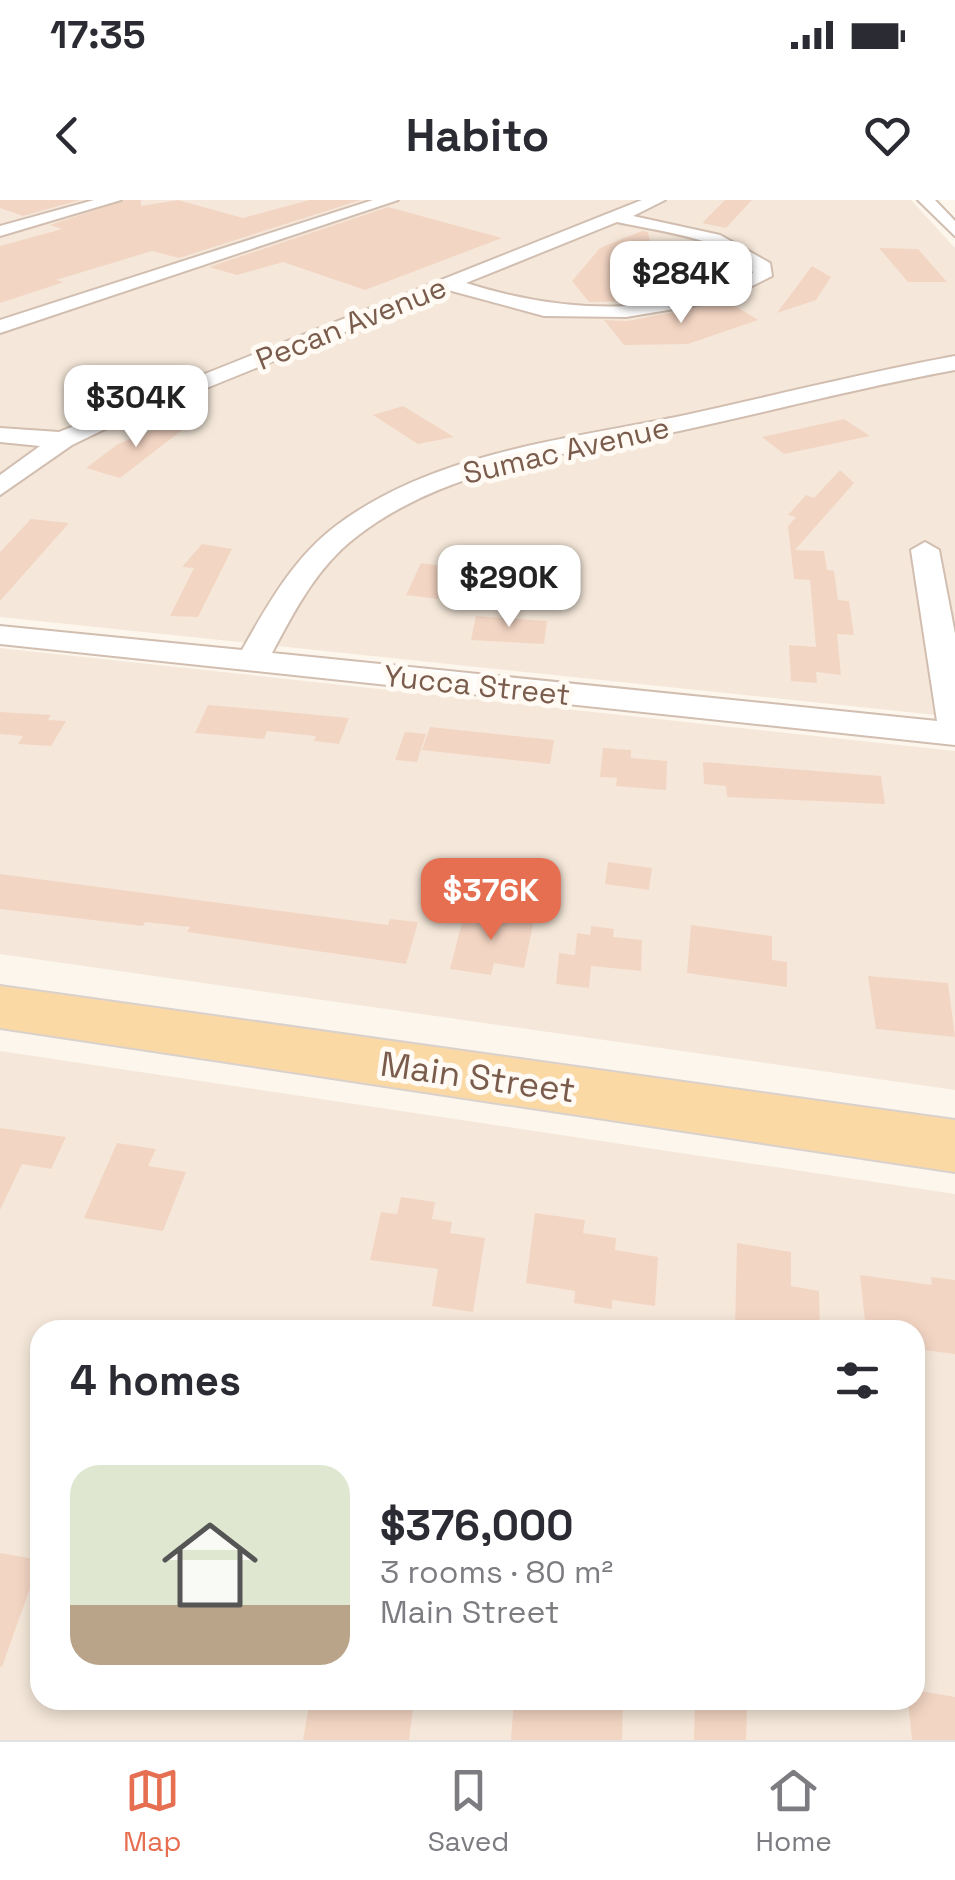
<!DOCTYPE html>
<html lang="en">
<head>
<meta charset="utf-8">
<style>
  :root { --surface:#fff; --page:#f7f7f7; --text:#2b2b33; --muted:#7c7c81; --line:#e1e1e2; --accent:#e76f51 }
  body { margin:0; font-family:"Space Grotesk",sans-serif; background:var(--page); color:var(--text); height:100vh; display:flex; flex-direction:column; font-size:38px; white-space:nowrap }
  * { box-sizing:border-box; margin:0 }
  p { font-size:32px; color:var(--muted) }
  .icon { flex:none; width:55px; height:55px; fill:none; stroke:currentColor; stroke-width:2; stroke-linecap:round; stroke-linejoin:round }
  .map { position:relative; flex:1; overflow:hidden }
  .panel { position:absolute; left:30px; top:1120px; width:895px; height:390px; display:flex; flex-direction:column; background:var(--surface); border-radius:30px; box-shadow:0 5px 15px #0003 }
  .panel>* { flex:none }
  .price { position:absolute; translate:-50% -85px; padding:0 22px; border-radius:20px; background:#fff; color:#222; font-size:32px; line-height:65px; filter:drop-shadow(0 2px 5px #0008) }
  .price::after { content:''; position:absolute; left:50%; top:60px; width:30px; height:22px; margin-left:-15px; background:inherit; clip-path:polygon(0 0,100% 0,50% 100%) }
  .price.on { background:var(--accent); color:#fff }
  ul { padding:0; list-style:none }
  li { display:flex; align-items:center; gap:30px; height:250px; padding:0 40px }
  li+li { border-top:2px solid var(--line) }
  li span { display:grid; place-items:center; flex:none; width:280px; height:200px; border-radius:30px; color:#555 }
  li>.icon { margin-inline-start:auto }
  span .icon { width:120px; height:120px; fill:#fffc; stroke-width:1 }
  li b { font-size:42px }
  h2 { display:flex; justify-content:space-between; align-items:center; height:120px; padding:0 40px; font-size:42px }
  .status { display:flex; justify-content:space-between; align-items:center; height:70px; padding:0 50px; background:var(--surface); direction:ltr }
  .status svg { height:28px; fill:currentColor }
  header { display:flex; justify-content:space-between; align-items:center; height:130px; padding:0 40px; background:var(--surface); font-size:45px; font-weight:800 }
  .tabs { display:flex; justify-content:space-around; align-items:center; height:140px; border-top:2px solid var(--line); background:var(--surface); font-size:28px; color:var(--muted) }
  .tabs a { display:grid; justify-items:center; gap:5px }
  .tabs .on { color:var(--accent) }
  .map>svg:first-child { display:block }
  .residential { fill:#f5e8da; fill-rule:evenodd }
  .building { fill:#f3d5c3 }
  .lines { fill:none; stroke-linecap:round; stroke-linejoin:round }
  .minor-casing { stroke:#d1beb0; stroke-width:4 }
  .major-casing { stroke:#dad1cd; stroke-width:4 }
  .minor { fill:#fff; fill-rule:evenodd }
  .major { fill:#fbd9a5; fill-rule:evenodd }
  .labels { text-anchor:middle; dominant-baseline:central; stroke-width:10; stroke-linejoin:round; paint-order:stroke }
  .far-street-label { font-size:30px; fill:#7a5c4d; stroke:#fffaf3 }
  .street-label { font-size:35px; fill:#7a5c4d; stroke:#fffaf3 }
</style>
</head>
<body>
<div class="status"><b>17:35</b><svg viewBox="0 0 49 12"><path d="M0 12V9h3v3zM5 12V6h3v6zM10 12V3h3v9zM15 12V0h3v12zM26 1h20v11H26zM47 4h2v5h-2z"/></svg></div>
<header><svg class="icon" aria-label="back" viewBox="0 0 24 24"><path d="M15 5l-7 7 7 7"/></svg>Habito<svg class="icon" aria-label="heart" viewBox="0 0 24 24"><path d="M12 20l-8-8c-3-5 5-10 8-4 3-6 11-1 8 4z"/></svg></header>
<div class="map">
<svg width="955" height="1540" viewBox="0 0 955 1540">
  <rect width="100%" height="100%" fill="#fdf6ec"/>
  <!-- residential -->
  <path class="residential" d="M0,0H911L955,48V517L0,417Z
    M0,448L955,551V890L0,754Z
    M0,851L955,994V1540H0ZM40,1130H915V1500H40Z"/>
  <!-- building -->
  <path class="building" d="M0,0H80L23,16L0,8Z
    M125,0H141V6L178,0L243,18L309,0H361L179,58L152,51L56,80L64,82L0,103V46L62,29L50,25Z
    M725,0H752L726,28L702,23Z
    M388,7L502,38L365,90L283,62L237,75L209,67Z
    M642,31L648,32L654,61L663,60L707,88L647,101L589,102L572,81L600,48Z
    M879,48L918,49L947,82H908Z
    M812,66L831,77L816,100L777,113Z
    M729,102L758,120L688,144L624,145L604,120L627,121Z
    M403,206L454,237L418,244L373,215Z
    M185,217L190,224L120,278L86,268L118,244Z
    M844,219L870,236L784,254L762,237Z
    M840,270L854,283L795,350L824,351L827,370L834,371L838,400L849,401L854,435L837,434L841,475L816,472L817,483L791,481L789,445L816,447L810,380L794,379L788,326L796,317L788,315L806,295L814,298Z
    M31,319L69,323L0,401V352Z
    M202,344L232,349L198,417L170,416L194,368L182,367Z
    M421,363L452,367L438,399L406,395Z
    M476,416L547,421L544,444L471,440Z
    M208,505L276,511L349,518L339,544L314,541L316,536L267,531L264,539L195,533Z
    M0,512L51,515L48,520L66,521L51,546L18,544L23,536L0,534Z
    M430,527L554,540L550,564L422,550Z
    M405,532L426,534L417,562L395,560Z
    M603,548L631,550V558L667,561L666,590L616,586L617,578L600,577Z
    M703,562L881,576L885,604L727,597L726,586L704,584Z
    M608,662L652,668L649,690L605,684Z
    M0,674L388,725L390,719L418,722L406,764L187,732L190,727L145,722L143,726L0,709Z
    M465,711L534,720L524,768L494,763L491,775L450,769Z
    M691,725L772,736V760L787,762V787L687,773Z
    M591,726L614,729L613,737L642,740L641,771L591,766L589,788L556,784L559,753L575,755L577,733L590,735Z
    M868,776L948,783L955,837L876,829Z
    M0,928L66,937L51,969L22,964L0,1010Z
    M117,943L156,949L148,966L186,972L163,1031L84,1018Z
    M401,997L435,1002L432,1019L452,1022L450,1033L485,1038L473,1112L432,1106L438,1069L370,1060L381,1012L397,1014Z
    M535,1013L585,1020L583,1033L616,1038L615,1050L658,1057L655,1106L612,1100V1109L574,1103L575,1091L526,1083Z
    M737,1043L791,1052V1086L819,1091L820,1130H735Z
    M860,1075L932,1085L931,1077L955,1080V1154L915,1149V1130H866Z
    M0,1353L40,1360L2,1467L0,1466Z
    M915,1490L955,1497V1540H912L908,1500H915Z
    M310,1500H414L409,1540H303Z
    M514,1500H623L622,1540H511Z
    M695,1500L747,1507L746,1540H694Z"/>
  <g class="lines">
    <!-- minor casing -->
    <g class="minor-casing">
      <path id="minor" d="M94,0H121L0,36V26Z
        M373,0H398L0,133V120Z
        M642,0H665L633,16L720,35L770,63L772,76L722,101L626,117L544,116L448,90L103,230L72,245L0,295V275L40,246L0,242V228L59,232ZM617,22C647,29 744,41 753,73C664,120 558,112 466,83Z
        M918,0H935L955,21V36Z
        M955,156V170C862,187 771,211 679,231C570,254 447,266 356,337C317,367 295,410 272,453L937,521L911,350L925,342L939,350L955,434V545L0,444V426L242,450C268,404 294,357 337,325C435,252 565,240 681,216C772,196 863,173 955,156Z"/>
    </g>
    <!-- major casing -->
    <g class="major-casing">
      <path id="major" d="M0,786L955,920V972L0,828Z"/>
    </g>
    <!-- minor -->
    <use href="#minor" class="minor"/>
    <!-- major -->
    <use href="#major" class="major"/>
  </g>
  <g class="labels">
    <!-- far-street labels -->
    <g class="far-street-label">
      <text transform="translate(351 123) rotate(-22)">Pecan Avenue</text>
      <text transform="translate(566 250) rotate(-13)">Sumac Avenue</text>
      <text transform="translate(477 485) rotate(6)">Yucca Street</text>
    </g>
    <!-- street labels -->
    <g class="street-label">
      <text transform="translate(478 877) rotate(8)">Main Street</text>
    </g>
  </g>
</svg>
<b class="price" style="left:681px;top:126px">$284K</b>
<b class="price" style="left:136px;top:250px">$304K</b>
<b class="price" style="left:509px;top:430px">$290K</b>
<b class="price on" style="left:491px;top:743px">$376K</b>
<section class="panel">
<h2>4 homes<svg class="icon" aria-label="filters" viewBox="0 0 24 24"><path d="M4 7h16M4 17h16"/><circle cx="9" cy="7" r="2"/><circle cx="15" cy="17" r="2"/></svg></h2>
<ul>
<li><span style="background:linear-gradient(#dfe7d0 70%,#b9a48a 0)"><svg class="icon" aria-label="home" viewBox="0 0 24 24"><path d="M3 11l9-7 9 7M6 9v11h12V9"/></svg></span><div><b>$376,000</b><p>3 rooms · 80 m²</p><p>Main Street</p></div></li>
</ul>
</section>
</div>
<nav class="tabs">
<a class="on"><svg class="icon" aria-label="map" viewBox="0 0 24 24"><path d="M3 6l6-2 6 2 6-2v14l-6 2-6-2-6 2zM9 4v14M15 6v14"/></svg>Map</a>
<a><svg class="icon" aria-label="saved" viewBox="0 0 24 24"><path d="M7 4h10v16l-5-4-5 4z"/></svg>Saved</a>
<a><svg class="icon" aria-label="home" viewBox="0 0 24 24"><path d="M3 11l9-7 9 7M6 9v11h12V9"/></svg>Home</a>
</nav>
</body>
</html>
